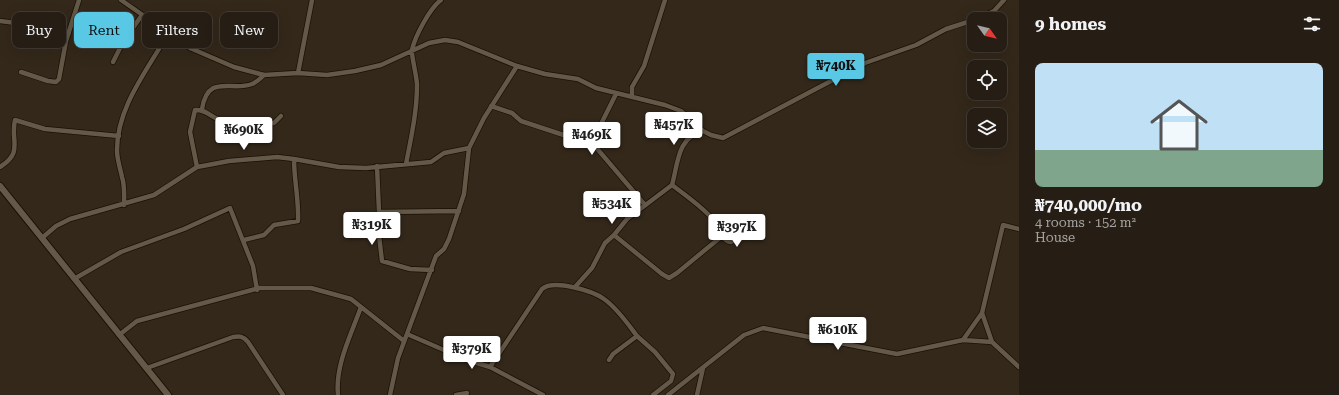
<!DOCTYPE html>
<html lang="en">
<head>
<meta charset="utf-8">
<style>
  :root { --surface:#261e14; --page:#322b22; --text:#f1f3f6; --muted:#a4a2a0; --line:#423c34; --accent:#59c8e4 }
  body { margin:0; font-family:"Roboto Serif",serif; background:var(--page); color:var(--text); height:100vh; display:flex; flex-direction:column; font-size:15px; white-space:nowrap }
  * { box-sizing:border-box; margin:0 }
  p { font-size:13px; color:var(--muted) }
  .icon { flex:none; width:22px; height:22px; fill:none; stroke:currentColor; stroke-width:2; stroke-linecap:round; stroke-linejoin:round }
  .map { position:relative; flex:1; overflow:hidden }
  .details { display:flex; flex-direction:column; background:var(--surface); width:320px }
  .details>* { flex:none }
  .guide { position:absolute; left:12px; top:12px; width:380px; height:36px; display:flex; gap:8px }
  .needle { width:26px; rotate:124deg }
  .tools { position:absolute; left:967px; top:12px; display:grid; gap:8px }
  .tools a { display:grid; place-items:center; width:40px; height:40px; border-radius:8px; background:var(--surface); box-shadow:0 4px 16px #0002,0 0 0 1px var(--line); font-size:20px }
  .price { position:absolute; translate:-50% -34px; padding:0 9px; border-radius:4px; background:#fff; color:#222; font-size:13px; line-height:26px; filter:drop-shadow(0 1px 2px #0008) }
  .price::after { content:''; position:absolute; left:50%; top:24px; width:12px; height:9px; margin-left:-6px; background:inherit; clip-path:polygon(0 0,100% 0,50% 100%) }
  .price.active { background:var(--accent); color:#111 }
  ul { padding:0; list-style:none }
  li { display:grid; align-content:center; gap:8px; height:212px; padding:0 16px }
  li span { display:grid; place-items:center; height:124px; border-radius:8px; color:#555 }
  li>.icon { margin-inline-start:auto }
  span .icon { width:72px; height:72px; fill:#fffc; stroke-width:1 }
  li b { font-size:17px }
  h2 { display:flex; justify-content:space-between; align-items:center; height:48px; padding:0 16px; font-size:17px }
  .pill { padding:0 14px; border-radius:8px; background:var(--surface); box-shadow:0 4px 16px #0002,0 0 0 1px var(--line); font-size:14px; line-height:36px }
  .pill.active { background:var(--accent); color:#111 }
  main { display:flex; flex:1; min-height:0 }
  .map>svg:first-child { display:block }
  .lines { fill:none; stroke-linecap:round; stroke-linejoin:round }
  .street-casing { stroke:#1a1105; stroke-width:6 }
  .secondary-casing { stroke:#1a1105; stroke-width:8 }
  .street { stroke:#645849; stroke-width:4.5 }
  .secondary { stroke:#645849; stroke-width:6 }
</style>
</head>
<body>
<main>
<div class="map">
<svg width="1019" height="395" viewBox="0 0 1019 395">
  <rect width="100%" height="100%" fill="#33281a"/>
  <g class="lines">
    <!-- street casing -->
    <g class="street-casing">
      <path id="street" d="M121,0L190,48L234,67L264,75L298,73L327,75L355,71L381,65L429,43L445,40L458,42L517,66L545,74L578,79L596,88L665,105L681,111L703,131L711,135L723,138L865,63L916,45L946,29L974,20
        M978,19L994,11L1004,0
        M0,21L39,26L69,33
        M113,62L123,42L142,15
        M21,72L48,81L56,82L59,79L66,41L79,0
        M298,73L312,0
        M616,94L601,124L594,145L645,205
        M632,96V87L644,66L665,0
        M491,106L512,113L521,121L594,145
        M202,109C208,73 231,92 252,84C257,82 260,79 264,75
        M406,164C411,138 417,112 417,85C417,77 411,55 412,50C415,36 430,8 441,0
        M377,166L379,212L378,227L382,261L410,269L432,270
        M0,167C24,152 10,141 15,120L45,129L119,136
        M197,167L190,132L195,110C206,109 210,117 220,120C237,126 257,124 274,123L281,116
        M672,185C688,197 706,210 719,226C723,232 722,241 731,242L754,227L760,229
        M124,205C124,195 125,186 122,177C120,167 117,160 117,150C117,106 149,68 169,32
        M379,212L459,211
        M614,235L662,274L669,278L677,273L722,236
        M42,238L56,226L70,219L154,195L197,167L208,165L229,161L277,157L294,159L339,167L366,168L431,162L444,153L469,148
        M244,240L264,235L274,225L298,221C299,200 294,180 294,159
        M74,279L121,252L184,229L230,208L253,266L257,290
        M575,287L592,268L605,243L614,235L627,219L672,185C678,164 677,137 703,131
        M982,313L992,342
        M407,334L467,360L490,367L543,395
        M119,335L137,321L259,288H311L351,299L404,341
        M637,336L655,352L673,374L671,381L653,395
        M963,340L982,313L1003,225L1019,229
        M490,367L542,289C554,279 593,291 604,299C617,308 628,324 637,336L613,354L609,360
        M147,368L233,337C240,336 243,336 248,342L283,395
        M338,395C335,365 351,335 361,307
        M390,395L398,358L436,256L444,249L449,239L464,194L469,148L484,118L517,66
        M456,395L467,393
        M668,395L744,335L763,328L897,354L963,340L992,342L1019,367
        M697,395L703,368"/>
    </g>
    <!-- secondary casing -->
    <g class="secondary-casing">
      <path id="secondary" d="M0,186L168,395"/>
    </g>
    <!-- street -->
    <use href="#street" class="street"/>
    <!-- secondary -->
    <use href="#secondary" class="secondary"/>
  </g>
</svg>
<div class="tools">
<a><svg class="needle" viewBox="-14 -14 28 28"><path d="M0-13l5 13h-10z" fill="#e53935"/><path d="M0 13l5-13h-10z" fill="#a4a2a0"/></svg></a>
<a><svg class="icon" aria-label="locate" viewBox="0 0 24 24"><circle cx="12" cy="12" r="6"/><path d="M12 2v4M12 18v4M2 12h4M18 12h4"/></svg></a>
<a><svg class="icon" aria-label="layers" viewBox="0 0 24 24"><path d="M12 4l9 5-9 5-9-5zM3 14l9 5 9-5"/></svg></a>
</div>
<b class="price active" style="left:836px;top:87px">₦740K</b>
<b class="price" style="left:674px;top:146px">₦457K</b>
<b class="price" style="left:244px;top:151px">₦690K</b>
<b class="price" style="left:592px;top:156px">₦469K</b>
<b class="price" style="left:612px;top:225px">₦534K</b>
<b class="price" style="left:372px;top:246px">₦319K</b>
<b class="price" style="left:737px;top:248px">₦397K</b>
<b class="price" style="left:838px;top:351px">₦610K</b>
<b class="price" style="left:472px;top:370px">₦379K</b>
<div class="guide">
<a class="pill">Buy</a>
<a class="pill active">Rent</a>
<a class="pill">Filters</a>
<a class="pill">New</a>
</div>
</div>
<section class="details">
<h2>9 homes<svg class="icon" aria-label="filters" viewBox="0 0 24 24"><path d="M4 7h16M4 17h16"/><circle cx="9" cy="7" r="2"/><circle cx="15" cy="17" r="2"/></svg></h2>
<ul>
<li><span style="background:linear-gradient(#bfe0f5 70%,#7fa58c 0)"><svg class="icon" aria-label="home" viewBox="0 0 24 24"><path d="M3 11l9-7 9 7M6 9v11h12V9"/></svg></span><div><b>₦740,000/mo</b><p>4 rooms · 152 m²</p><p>House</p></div></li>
</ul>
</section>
</main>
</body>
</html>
